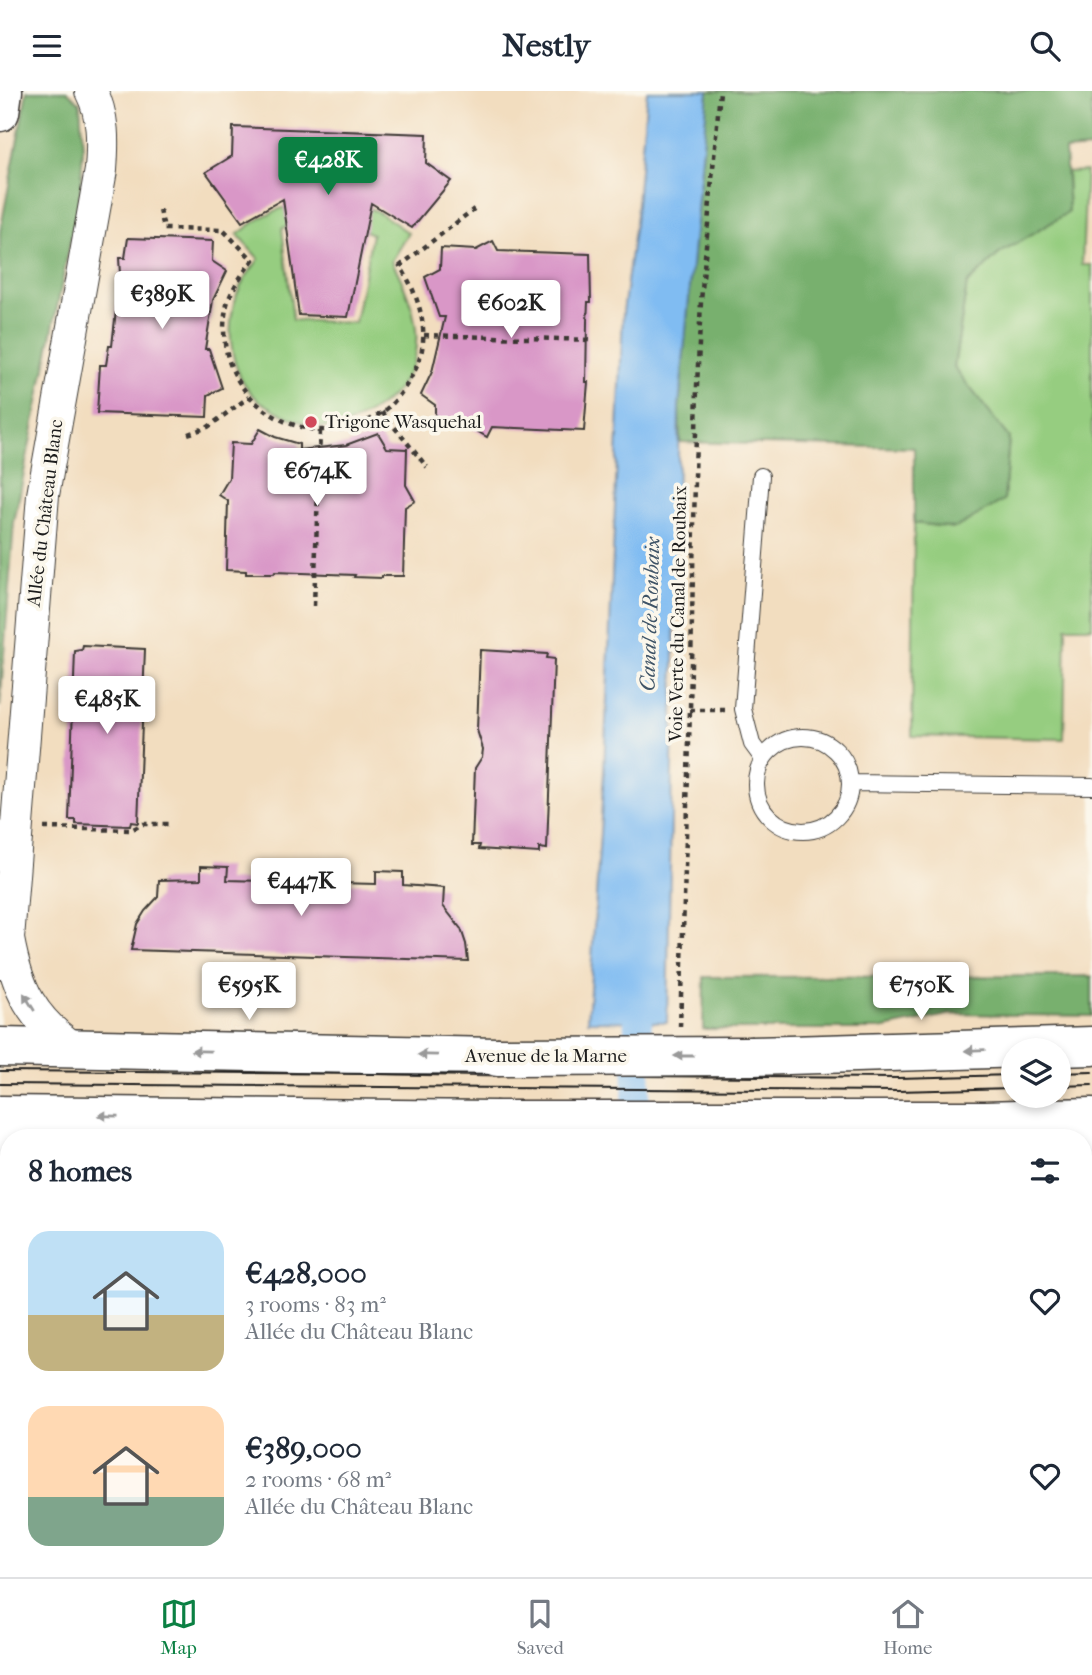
<!DOCTYPE html>
<html lang="en">
<head>
<meta charset="utf-8">
<style>
  :root { --surface:#fff; --page:#f2f2f3; --text:#1f2937; --muted:#747a83; --line:#e0e1e3; --accent:#0b8043 }
  body { margin:0; font-family:"IM FELL French Canon",serif; background:var(--page); color:var(--text); height:100vh; display:flex; flex-direction:column; font-size:26px; white-space:nowrap }
  * { box-sizing:border-box; margin:0 }
  p { font-size:23px; color:var(--muted) }
  .icon { flex:none; width:38px; height:38px; fill:none; stroke:currentColor; stroke-width:2; stroke-linecap:round; stroke-linejoin:round }
  .map { position:relative; flex:1; overflow:hidden }
  .details { position:absolute; left:0px; top:1038px; width:1092px; height:450px; display:flex; flex-direction:column; background:var(--surface); border-radius:28px 28px 0 0; box-shadow:0 4px 10px #0003 }
  .details>* { flex:none }
  .fabs { position:absolute; left:1001px; top:947px; display:grid; gap:14px }
  .fabs a { display:grid; place-items:center; width:70px; height:70px; border-radius:50%; background:var(--surface); box-shadow:0 4px 10px #0003; font-size:35px }
  .price { position:absolute; translate:-50% -60px; padding:0 16px; border-radius:7px; background:#fff; color:#222; font-size:23px; line-height:46px; filter:drop-shadow(0 2px 4px #0008) }
  .price::after { content:''; position:absolute; left:50%; top:42px; width:21px; height:16px; margin-left:-10px; background:inherit; clip-path:polygon(0 0,100% 0,50% 100%) }
  .price.on { background:var(--accent); color:#fff }
  ul { padding:0; list-style:none }
  li { display:flex; align-items:center; gap:21px; height:175px; padding:0 28px }
  li span { display:grid; place-items:center; flex:none; width:196px; height:140px; border-radius:21px; color:#555 }
  li>.icon { margin-inline-start:auto }
  span .icon { width:84px; height:84px; fill:#fffc; stroke-width:1 }
  li b { font-size:30px }
  h2 { display:flex; justify-content:space-between; align-items:center; height:84px; padding:0 28px; font-size:30px }
  header { display:flex; justify-content:space-between; align-items:center; height:91px; padding:0 28px; background:var(--surface); font-size:32px; font-weight:800 }
  .menu { display:flex; justify-content:space-around; align-items:center; height:98px; border-top:2px solid var(--line); background:var(--surface); font-size:19px; color:var(--muted) }
  .menu a { display:grid; justify-items:center; gap:4px }
  .menu .on { color:var(--accent) }
  .map>svg:first-child { display:block }
  .green { fill:#96cd80; stroke:#59744e; stroke-width:2 }
  .forest { fill:#78b06e; stroke:#4a6645; stroke-width:2 }
  .water { fill:#80bcf2; stroke:#4e6c87; stroke-width:2 }
  .lines { fill:none; stroke-linecap:round; stroke-linejoin:round }
  .canal { stroke:#80bcf2; stroke-width:28 }
  .building { fill:#d997c7 }
  .service-casing { stroke:#3c3934; stroke-width:18 }
  .minor-casing { stroke:#3c3934; stroke-width:34 }
  .tertiary-casing { stroke:#3c3934; stroke-width:41 }
  .primary-casing { stroke:#3c3934; stroke-width:41 }
  .trunk-casing { stroke:#3c3934; stroke-width:41 }
  .path { stroke:#3c3934; stroke-width:4.5; stroke-dasharray:5 5; stroke-linecap:butt }
  .service { stroke:#fff; stroke-width:16 }
  .minor { stroke:#fff; stroke-width:32 }
  .tertiary { stroke:#fff; stroke-width:38 }
  .primary { stroke:#fff; stroke-width:38 }
  .trunk { stroke:#fff; stroke-width:38 }
  .tram { stroke:#1c1c1c; stroke-width:2 }
  .tertiary-bridge-casing { stroke:#3c3934; stroke-width:41; stroke-linecap:butt }
  .primary-bridge-casing { stroke:#3c3934; stroke-width:41; stroke-linecap:butt }
  .tertiary-bridge { stroke:#fff; stroke-width:38 }
  .primary-bridge { stroke:#fff; stroke-width:38 }
  .oneway { fill:#999 }
  .poi-dot { fill:#d1495b; stroke:#fbf7ec; stroke-width:2.5 }
  .labels { text-anchor:middle; dominant-baseline:central; stroke-width:7; stroke-linejoin:round; paint-order:stroke }
  .poi-label { font-size:19px; fill:#1c1c1c; stroke:#fbf7ec; text-anchor:start }
  .street-label { font-size:19px; fill:#1c1c1c; stroke:#fbf7ec }
  .water-label { font-size:21px; font-style:italic; fill:#3f5467; stroke:#fbf7ec }
</style>
</head>
<body>
<header><svg class="icon" aria-label="menu" viewBox="0 0 24 24"><path d="M4 6h16M4 12h16M4 18h16"/></svg>Nestly<svg class="icon" aria-label="search" viewBox="0 0 24 24"><circle cx="10" cy="10" r="6"/><path d="M15 15l6 6"/></svg></header>
<div class="map">
<svg width="1092" height="1486" viewBox="0 0 1092 1486">
  <rect width="100%" height="100%" fill="#fbf7ec"/>
  <filter id="ink" filterUnits="userSpaceOnUse"><feTurbulence type="fractalNoise" baseFrequency=".0143" numOctaves="2"/><feDisplacementMap in="SourceGraphic" scale="14" xChannelSelector="R" yChannelSelector="G"/><feConvolveMatrix kernelMatrix="1 2 1 2 8 2 1 2 1" color-interpolation-filters="sRGB"/></filter>
  <filter id="wash" filterUnits="userSpaceOnUse"><feTurbulence type="fractalNoise" baseFrequency=".00686" numOctaves="4" result="noise"/><feDisplacementMap in="SourceGraphic" scale="28" xChannelSelector="R" yChannelSelector="G"/><feGaussianBlur stdDeviation="1.57" result="paint"/><feColorMatrix in="noise" values="0 0 0 0 0 0 0 0 0 0 0 0 0 0 0 0 0 1.4 0 .05"/><feComposite in="paint" operator="in"/></filter>
  <g filter="url(#wash)">
    <rect width="100%" height="100%" fill="#f2ddbf"/>
    <!-- green -->
    <path class="green" d="M1086,80L1082,174H1092V536H1066L1064,648L912,645L914,432L955,437L1004,409L1009,347L954,276L967,192L999,163L1069,121L1067,81Z
      M298,113L300,132L282,137L293,229L355,232L372,143L356,136L362,114L380,122L409,142L392,170C419,221 433,270 383,313C370,323 352,333 335,336C315,338 293,329 275,319C269,315 262,312 257,308C227,280 224,229 241,194C246,185 253,176 259,168L237,144C257,128 273,118 298,113Z"/>
    <!-- forest -->
    <path class="forest" d="M27,0H67L80,12L83,59L80,101L14,432L0,616V141Z
      M708,0H1092V57L1065,59L1069,121L999,163L967,193L954,276L1009,347L1004,409L955,437L914,432V357L680,351L679,316Z
      M1092,885V925L951,923L880,938H703L704,886Z"/>
    <!-- water -->
    <path class="water" d="M647,0H708L679,316L667,931L588,930L604,680L623,221L636,124Z
      M637,1479H723L727,1486H641Z"/>
    <g class="lines">
      <!-- canal -->
      <path class="canal" d="M635,1046L639,892"/>
    </g>
    <g id="blocks">
      <!-- building -->
      <path class="building" d="M233,36L427,43L426,72L451,90L412,137L371,112L348,226L299,224L283,108L242,131L206,81L232,65Z
        M128,147L213,150L212,170L227,180L213,209L205,258H209L222,297L208,304L207,326L97,322L100,274H106L109,255H112L120,183L119,167H125Z
        M493,150L498,160L590,163L591,211H588L587,231L586,291H588L584,340L492,336L487,346L470,336L435,334V314L421,304L432,281L445,226H439L425,186L440,178L441,157L476,159Z
        M260,338L275,346L299,353V359L346,354L378,342L387,357L407,358L406,394L415,410L405,416L403,485H382V487L354,486L355,484L275,481L274,483H246V480L226,479L228,410L219,404L229,387L231,352L251,353Z
        M83,555L145,558L138,732L131,731L130,735L76,733V729H69L75,560L82,559Z
        M480,559L547,563L546,567L554,568L547,758L539,757V762L479,758L480,754H472L475,677L482,666L483,658L477,639Z
        M290,773L309,774L337,792L376,793V780L403,781V794L444,797L443,815L461,838L466,853L468,870L131,859L137,833L145,820L158,806L159,789L201,788V775L228,776L227,789L266,790L289,777Z"/>
    </g>
  </g>
  <g filter="url(#ink)">
    <use href="#blocks" fill-opacity="0" stroke="#3c3934" stroke-width="2"/>
    <g class="lines">
      <!-- service casing -->
      <g class="service-casing">
        <path id="service" d="M761,385L743,618L752,653L763,668
          M756 693a47 47 0 1 1 94 0a47 47 0 1 1-94 0Z
          M851,692L1092,695
          M0,1159L9,1141
          M1083,1166H1092
          M1083,1269L1092,1259
          M1083,1435H1089L1083,1473
          M121,1479V1486
          M800,1479L804,1486"/>
      </g>
      <!-- minor casing -->
      <g class="minor-casing">
        <path id="minor" d="M8,848C17,898 32,929 75,958
          M0,872L8,848L43,404L101,79C103,51 104,25 91,0"/>
      </g>
      <!-- tertiary casing -->
      <g class="tertiary-casing">
        <path id="tertiary" d="M0,956L497,966
          M752,965L1092,955
          M0,1106H9
          M1083,1113H1092"/>
      </g>
      <!-- primary casing -->
      <g class="primary-casing">
        <path id="primary" d="M0,1024L495,1029
          M741,1029H985L1092,1026
          M0,1052H9
          M1083,1056H1092"/>
      </g>
      <!-- trunk casing -->
      <g class="trunk-casing">
        <path id="trunk" d="M0,21L3,0"/>
      </g>
      <!-- path -->
      <path class="path" d="M160,119L164,138L223,139L253,169C243,182 234,194 228,210C222,230 223,254 230,273C253,333 327,359 381,322C396,312 405,297 414,281C433,246 420,206 400,175L474,118
        M424,244L592,249
        M382,321L427,376
        M188,343L208,336L249,306
        M314,515L320,340
        M690,619H725
        M44,737L131,739L143,733H168
        M680,936L690,619L697,295L701,210L720,0
        M743,1479L747,1486"/>
      <!-- service -->
      <use href="#service" class="service"/>
      <!-- minor -->
      <use href="#minor" class="minor"/>
      <!-- tertiary -->
      <use href="#tertiary" class="tertiary"/>
      <!-- primary -->
      <use href="#primary" class="primary"/>
      <!-- trunk -->
      <use href="#trunk" class="trunk"/>
      <!-- tram -->
      <path class="tram" d="M0,980L898,987L1013,984
        M1059,982L1092,981
        M0,993L898,1000L1013,997
        M1059,995L1092,994"/>
      <!-- tertiary-bridge casing -->
      <g class="tertiary-bridge-casing">
        <path id="tertiary-bridge" d="M497,966L752,965"/>
      </g>
      <!-- primary-bridge casing -->
      <g class="primary-bridge-casing">
        <path id="primary-bridge" d="M495,1029H741"/>
      </g>
      <!-- tertiary-bridge -->
      <use href="#tertiary-bridge" class="tertiary-bridge"/>
      <!-- primary-bridge -->
      <use href="#primary-bridge" class="primary-bridge"/>
    </g>
    <!-- one-way arrows -->
    <defs><path id="oneway-solid" d="M-6-.8H1V-3.2L6.5 0L1 3.2V.8H-6Z" transform="scale(1.75)"/></defs>
    <g class="oneway">
      <use href="#oneway-solid" transform="translate(29 911) rotate(-122)"/>
      <use href="#oneway-solid" transform="translate(975 959) rotate(178)"/>
      <use href="#oneway-solid" transform="translate(201 960) rotate(-179)"/>
      <use href="#oneway-solid" transform="translate(428 964) rotate(-179)"/>
      <use href="#oneway-solid" transform="translate(684 965) rotate(180)"/>
      <use href="#oneway-solid" transform="translate(108 1025) rotate(-179)"/>
    </g>
  </g>
  <!-- markers -->
  <circle class="poi-dot" cx="311" cy="331" r="7"/>
  <g class="labels">
    <!-- poi labels -->
    <g class="poi-label">
      <text x="325" y="331">Trigone Wasquehal</text>
    </g>
    <!-- street labels -->
    <g class="street-label">
      <text transform="translate(45 422) rotate(-83)">Allée du Château Blanc</text>
      <text transform="translate(678 523) rotate(-89)">Voie Verte du Canal de Roubaix</text>
      <text x="546" y="965">Avenue de la Marne</text>
    </g>
    <!-- water labels -->
    <g class="water-label">
      <text transform="translate(650 523) rotate(-88)">Canal de Roubaix</text>
    </g>
  </g>
</svg>
<div class="fabs">
<a><svg class="icon" aria-label="layers" viewBox="0 0 24 24"><path d="M12 4l9 5-9 5-9-5zM3 14l9 5 9-5"/></svg></a>
</div>
<b class="price on" style="left:328px;top:106px">€428K</b>
<b class="price" style="left:162px;top:240px">€389K</b>
<b class="price" style="left:511px;top:249px">€602K</b>
<b class="price" style="left:317px;top:417px">€674K</b>
<b class="price" style="left:107px;top:645px">€485K</b>
<b class="price" style="left:301px;top:827px">€447K</b>
<b class="price" style="left:249px;top:931px">€595K</b>
<b class="price" style="left:921px;top:931px">€750K</b>
<section class="details">
<h2>8 homes<svg class="icon" aria-label="filters" viewBox="0 0 24 24"><path d="M4 7h16M4 17h16"/><circle cx="9" cy="7" r="2"/><circle cx="15" cy="17" r="2"/></svg></h2>
<ul>
<li><span style="background:linear-gradient(#bfe0f5 60%,#c2b280 0)"><svg class="icon" aria-label="home" viewBox="0 0 24 24"><path d="M3 11l9-7 9 7M6 9v11h12V9"/></svg></span><div><b>€428,000</b><p>3 rooms · 83 m²</p><p>Allée du Château Blanc</p></div><svg class="icon" aria-label="heart" viewBox="0 0 24 24"><path d="M12 20l-8-8c-3-5 5-10 8-4 3-6 11-1 8 4z"/></svg></li>
<li><span style="background:linear-gradient(#ffd9b3 65%,#7fa58c 0)"><svg class="icon" aria-label="home" viewBox="0 0 24 24"><path d="M3 11l9-7 9 7M6 9v11h12V9"/></svg></span><div><b>€389,000</b><p>2 rooms · 68 m²</p><p>Allée du Château Blanc</p></div><svg class="icon" aria-label="heart" viewBox="0 0 24 24"><path d="M12 20l-8-8c-3-5 5-10 8-4 3-6 11-1 8 4z"/></svg></li>
</ul>
</section>
</div>
<nav class="menu">
<a class="on"><svg class="icon" aria-label="map" viewBox="0 0 24 24"><path d="M3 6l6-2 6 2 6-2v14l-6 2-6-2-6 2zM9 4v14M15 6v14"/></svg>Map</a>
<a><svg class="icon" aria-label="saved" viewBox="0 0 24 24"><path d="M7 4h10v16l-5-4-5 4z"/></svg>Saved</a>
<a><svg class="icon" aria-label="home" viewBox="0 0 24 24"><path d="M3 11l9-7 9 7M6 9v11h12V9"/></svg>Home</a>
</nav>
</body>
</html>
